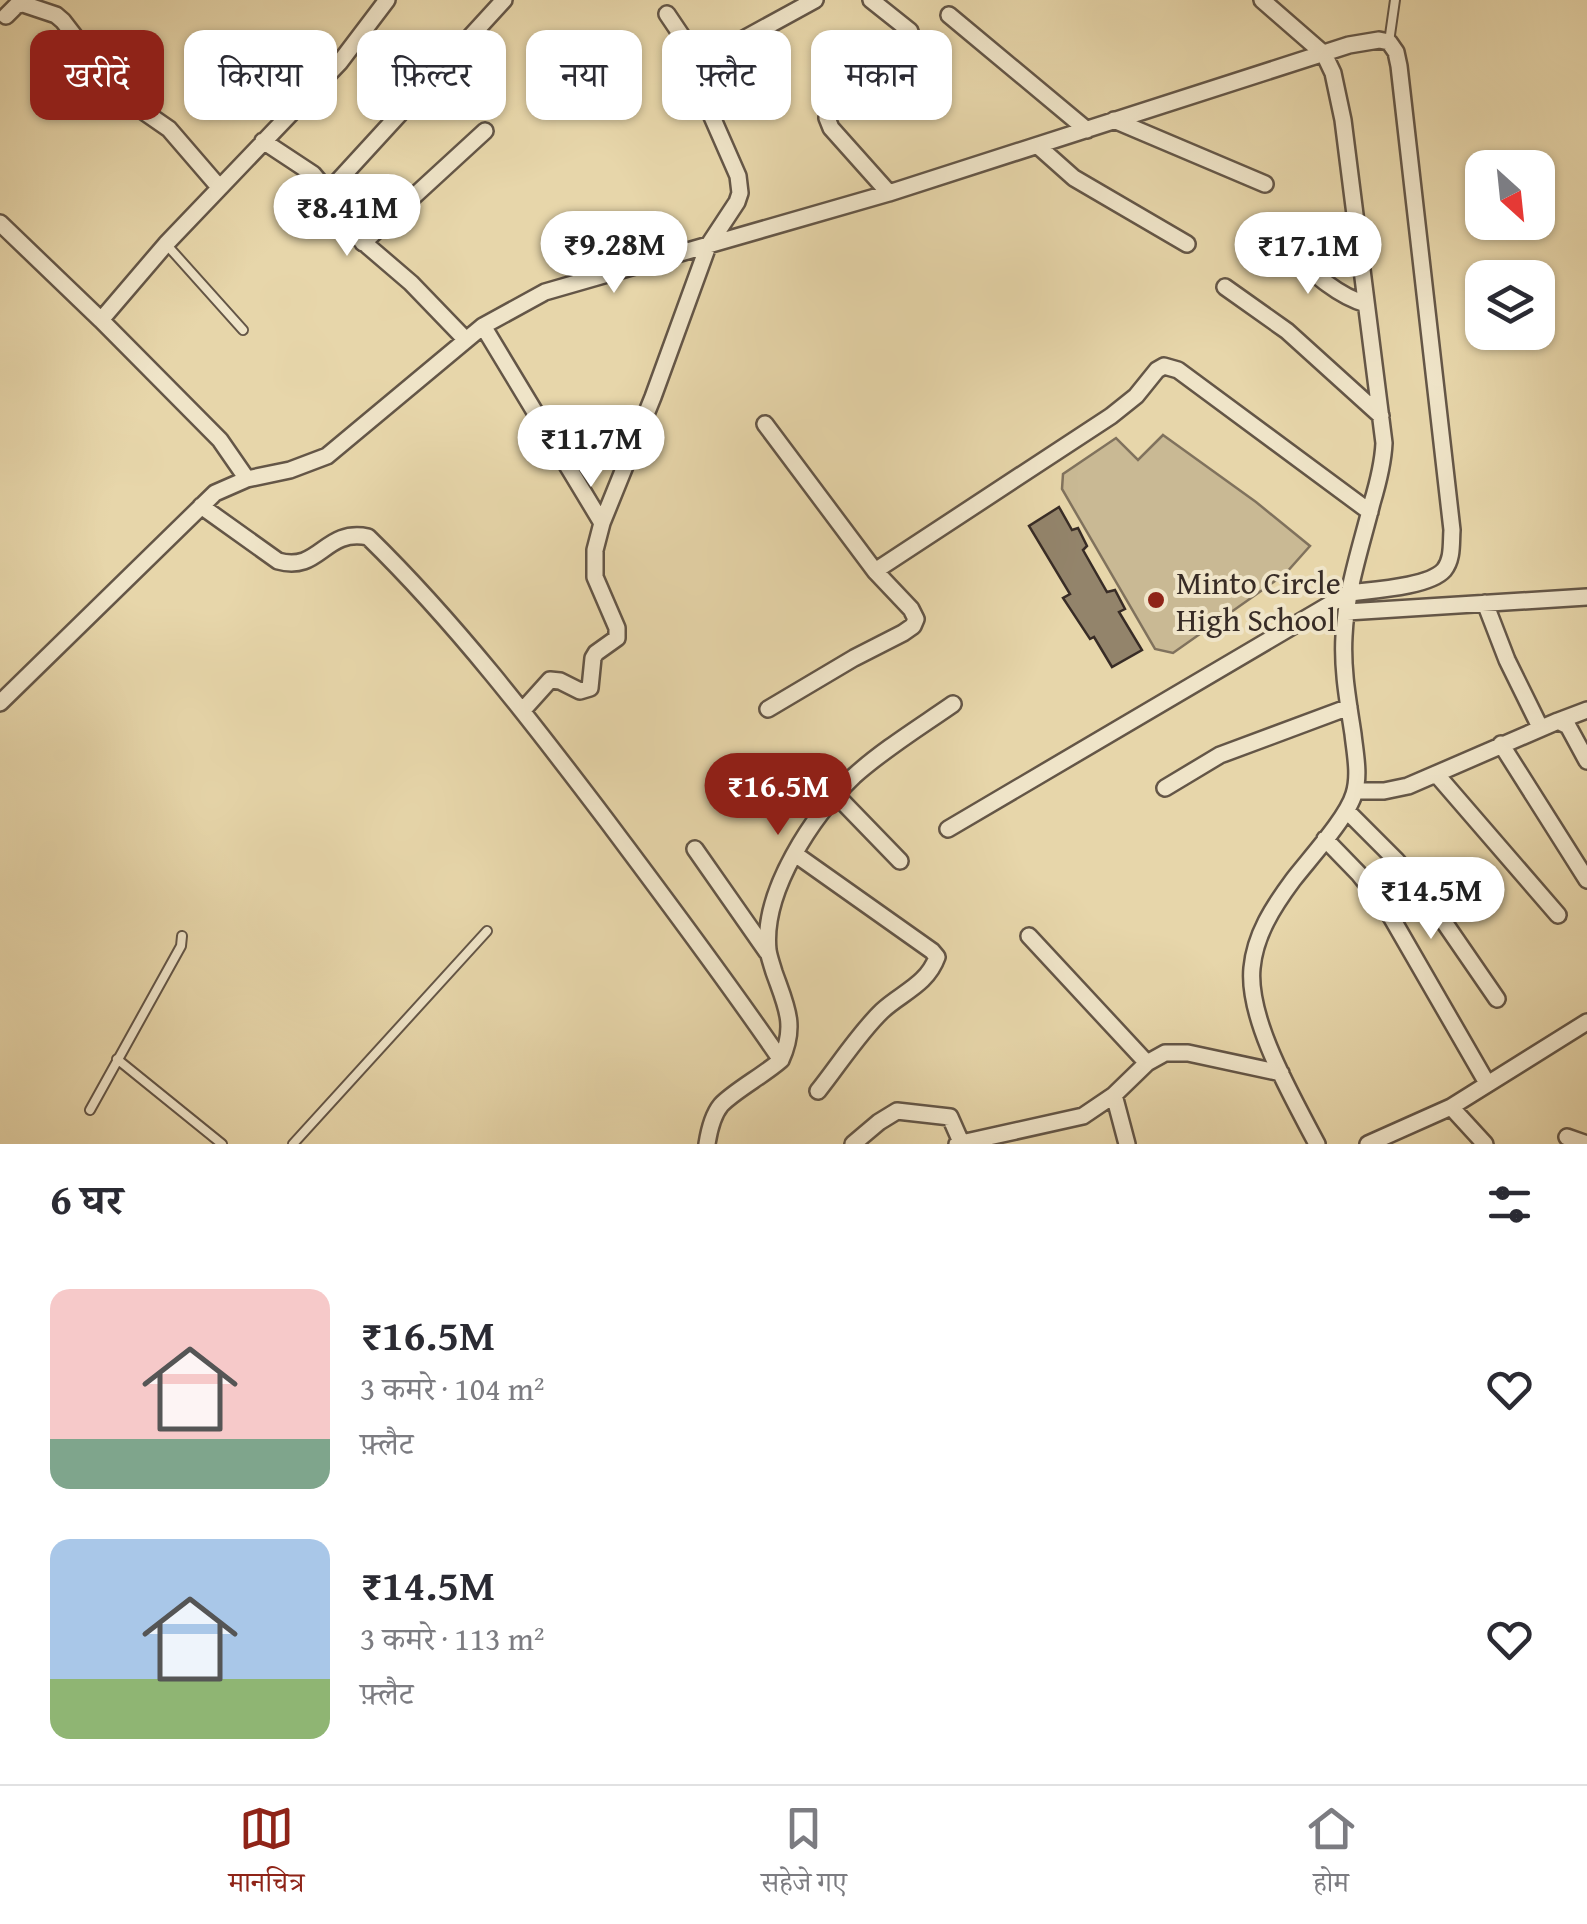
<!DOCTYPE html>
<html lang="hi">
<head>
<meta charset="utf-8">
<style>
  :root { --surface:#fff; --page:#f7f7f7; --text:#2b2b33; --muted:#7c7c81; --line:#e1e1e2; --accent:#8f2418 }
  body { margin:0; font-family:"Gentium Book Plus","Noto Serif Devanagari",serif; background:var(--page); color:var(--text); height:100vh; display:flex; flex-direction:column; font-size:38px; white-space:nowrap }
  * { box-sizing:border-box; margin:0 }
  p { font-size:32px; color:var(--muted) }
  .icon { flex:none; width:55px; height:55px; fill:none; stroke:currentColor; stroke-width:2; stroke-linecap:round; stroke-linejoin:round }
  .map { position:relative; height:1144px; overflow:hidden }
  .panel { display:flex; flex-direction:column; background:var(--surface); flex:1 }
  .panel>* { flex:none }
  .top-card { position:absolute; left:30px; top:30px; width:1000px; height:90px; display:flex; gap:20px }
  .needle { width:65px; rotate:153deg }
  .fabs { position:absolute; left:1465px; top:150px; display:grid; gap:20px }
  .fabs a { display:grid; place-items:center; width:90px; height:90px; border-radius:20px; background:var(--surface); box-shadow:0 2px 8px #0004; font-size:50px }
  .price { position:absolute; translate:-50% -85px; padding:0 22px; border-radius:35px; background:#fff; color:#222; font-size:32px; line-height:65px; filter:drop-shadow(0 2px 5px #0008) }
  .price::after { content:''; position:absolute; left:50%; top:60px; width:30px; height:22px; margin-left:-15px; background:inherit; clip-path:polygon(0 0,100% 0,50% 100%) }
  .price.selected { background:var(--accent); color:#fff }
  ul { padding:0; list-style:none }
  li { display:flex; align-items:center; gap:30px; height:250px; padding:0 50px }
  li span { display:grid; place-items:center; flex:none; width:280px; height:200px; border-radius:20px; color:#555 }
  li>.icon { margin-inline-start:auto }
  span .icon { width:120px; height:120px; fill:#fffc; stroke-width:1 }
  li b { font-size:42px }
  h2 { display:flex; justify-content:space-between; align-items:center; height:120px; padding:0 50px; font-size:42px }
  .tag { padding:0 35px; border-radius:20px; background:var(--surface); box-shadow:0 2px 8px #0004; font-size:35px; line-height:90px }
  .tag.selected { background:var(--accent); color:#fff }
  .menu { display:flex; justify-content:space-around; align-items:center; height:140px; border-top:2px solid var(--line); background:var(--surface); font-size:28px; color:var(--muted) }
  .menu a { display:grid; justify-items:center; gap:5px }
  .menu .selected { color:var(--accent) }
  .map>svg:first-child { display:block }
  .green { fill:#c9b994; stroke:#80725d; stroke-width:2.5 }
  .building { fill:#93846b; stroke:#382c26; stroke-width:2.5 }
  .lines { fill:none; stroke-linecap:round; stroke-linejoin:round }
  .service-casing { stroke:#645647; stroke-width:12 }
  .minor-casing { stroke:#645647; stroke-width:20 }
  .service { stroke:#efe4c8; stroke-width:8 }
  .minor { stroke:#efe4c8; stroke-width:15 }
  .poi-dot { fill:#8f2418; stroke:#efe4c8; stroke-width:4 }
  .labels { text-anchor:middle; dominant-baseline:central; stroke-width:8; stroke-linejoin:round; paint-order:stroke }
  .poi-label { font-size:32px; fill:#382c26; stroke:#efe4c8; text-anchor:start }
</style>
</head>
<body>
<div class="map">
<svg width="1587" height="1144" viewBox="0 0 1587 1144">
  <rect width="100%" height="100%" fill="#e7d6aa"/>
  <filter id="stains"><feTurbulence type="fractalNoise" baseFrequency=".002" numOctaves="4"/><feColorMatrix values="0 0 0 0 .2 0 0 0 0 .09 0 0 0 0 .02 0 0 0 .5 -.17"/></filter>
  <radialGradient id="worn" r=".72"><stop offset=".6" stop-color="#630" stop-opacity="0"/><stop offset="1" stop-color="#630" stop-opacity=".3"/></radialGradient>
  <!-- green -->
  <path class="green" d="M1163,435L1256,502L1310,546L1285,574L1173,653L1155,649L1062,489L1063,474L1116,438L1138,460Z"/>
  <!-- building -->
  <path class="building" d="M1059,507L1072,530L1078,528L1087,546L1083,550L1107,592L1115,590L1125,609L1119,612L1142,650L1112,667L1094,637L1090,639L1063,598L1070,594L1029,526Z"/>
  <g class="lines">
    <!-- service casing -->
    <g class="service-casing">
      <path id="service" d="M1389,42L1395,0
        M166,244L243,330
        M117,1059L222,1144
        M90,1110L181,946L182,936
        M293,1144L487,931"/>
    </g>
    <!-- minor casing -->
    <g class="minor-casing">
      <path id="minor" d="M871,0L910,31
        M1262,0L1324,54L1333,73L1343,120L1384,443C1383,464 1378,483 1372,503C1361,547 1346,590 1344,636C1342,669 1348,701 1353,734C1355,753 1360,775 1354,794C1347,818 1310,858 1293,880C1273,907 1255,935 1252,968C1247,1020 1293,1098 1317,1144
        M949,15L1087,130
        M6,16L17,5L23,4L56,15L63,21L120,95L169,129L219,187
        M698,64L815,0
        M883,74L830,112L827,118L831,128L889,193
        M1114,120L1265,184
        M263,141L313,174L328,192L355,235L411,283L466,340
        M1038,146L1074,178L1187,244
        M328,192L504,0
        M0,223L101,320L220,440L247,479
        M1279,241C1305,264 1331,294 1366,304
        M363,243L485,131
        M1225,287L1287,331L1381,416
        M101,320L166,244L340,62L387,0
        M483,326L602,523
        M765,424L875,571L911,609L916,619L913,626L903,633L854,658L768,709
        M201,506L278,561C320,573 324,528 368,537C456,623 532,722 607,821C666,900 725,978 781,1060C764,1075 734,1091 721,1105C712,1116 709,1131 707,1144
        M875,571L1111,416L1136,396L1157,370L1164,366L1178,370L1370,512
        M1485,603L1507,660L1540,727
        M1347,612L1587,597
        M0,703L215,493L247,479L290,470L327,456L483,326L545,292L889,193L1349,45L1379,40L1389,42L1396,52L1399,66L1452,530C1451,543 1453,559 1444,570C1429,587 1372,590 1349,593L948,829
        M523,710L550,680L560,681L580,691L590,688L593,658L596,653L617,638V628L595,577V550L602,523L653,397L708,246L737,202L740,193L738,176L702,94L696,57L667,14
        M1558,721L1587,710
        M1501,744L1587,880
        M1437,775L1558,915
        M1165,788L1220,755L1349,707
        M1355,791H1384L1408,786L1558,721L1568,726L1587,761
        M837,796L900,861
        M1347,811L1396,860L1422,890L1497,999
        M1325,839L1359,874L1386,908L1487,1083
        M695,849L767,952
        M795,854L932,951L937,957C927,985 901,993 882,1011C859,1033 838,1066 818,1091
        M1029,936L1147,1063
        M781,1060C797,1025 786,1006 774,972C772,965 769,957 768,950C762,891 813,815 854,776C884,749 920,727 953,704
        M1114,1095L1127,1144
        M1451,1107L1485,1144
        M1567,1137L1587,1144
        M853,1144L879,1122L897,1111L950,1117L961,1142
        M957,1144L1083,1116L1114,1095L1147,1063L1165,1053H1188L1281,1073
        M1368,1144L1451,1107L1587,1022"/>
    </g>
    <!-- service -->
    <use href="#service" class="service"/>
    <!-- minor -->
    <use href="#minor" class="minor"/>
  </g>
  <!-- markers -->
  <circle class="poi-dot" cx="1156" cy="600" r="10"/>
  <g class="labels">
    <!-- poi labels -->
    <g class="poi-label">
      <text x="1176" y="582">Minto Circle<tspan x="1176" dy="37">High School</tspan></text>
    </g>
  </g>
  <rect width="100%" height="100%" filter="url(#stains)"/>
  <rect width="100%" height="100%" fill="url(#worn)"/>
</svg>
<div class="fabs">
<a><svg class="needle" viewBox="-14 -14 28 28"><path d="M0-13l5 13h-10z" fill="#e53935"/><path d="M0 13l5-13h-10z" fill="#7c7c81"/></svg></a>
<a><svg class="icon" aria-label="layers" viewBox="0 0 24 24"><path d="M12 4l9 5-9 5-9-5zM3 14l9 5 9-5"/></svg></a>
</div>
<b class="price" style="left:347px;top:259px">₹8.41M</b>
<b class="price" style="left:614px;top:296px">₹9.28M</b>
<b class="price" style="left:1308px;top:297px">₹17.1M</b>
<b class="price" style="left:591px;top:490px">₹11.7M</b>
<b class="price selected" style="left:778px;top:838px">₹16.5M</b>
<b class="price" style="left:1431px;top:942px">₹14.5M</b>
<div class="top-card">
<a class="tag selected">खरीदें</a>
<a class="tag">किराया</a>
<a class="tag">फ़िल्टर</a>
<a class="tag">नया</a>
<a class="tag">फ़्लैट</a>
<a class="tag">मकान</a>
</div>
</div>
<section class="panel">
<h2>6 घर<svg class="icon" aria-label="filters" viewBox="0 0 24 24"><path d="M4 7h16M4 17h16"/><circle cx="9" cy="7" r="2"/><circle cx="15" cy="17" r="2"/></svg></h2>
<ul>
<li><span style="background:linear-gradient(#f6c9c9 75%,#7fa58c 0)"><svg class="icon" aria-label="home" viewBox="0 0 24 24"><path d="M3 11l9-7 9 7M6 9v11h12V9"/></svg></span><div><b>₹16.5M</b><p>3 कमरे · 104 m²</p><p>फ़्लैट</p></div><svg class="icon" aria-label="heart" viewBox="0 0 24 24"><path d="M12 20l-8-8c-3-5 5-10 8-4 3-6 11-1 8 4z"/></svg></li>
<li><span style="background:linear-gradient(#a9c7e8 70%,#8fb573 0)"><svg class="icon" aria-label="home" viewBox="0 0 24 24"><path d="M3 11l9-7 9 7M6 9v11h12V9"/></svg></span><div><b>₹14.5M</b><p>3 कमरे · 113 m²</p><p>फ़्लैट</p></div><svg class="icon" aria-label="heart" viewBox="0 0 24 24"><path d="M12 20l-8-8c-3-5 5-10 8-4 3-6 11-1 8 4z"/></svg></li>
</ul>
</section>
<nav class="menu">
<a class="selected"><svg class="icon" aria-label="map" viewBox="0 0 24 24"><path d="M3 6l6-2 6 2 6-2v14l-6 2-6-2-6 2zM9 4v14M15 6v14"/></svg>मानचित्र</a>
<a><svg class="icon" aria-label="saved" viewBox="0 0 24 24"><path d="M7 4h10v16l-5-4-5 4z"/></svg>सहेजे गए</a>
<a><svg class="icon" aria-label="home" viewBox="0 0 24 24"><path d="M3 11l9-7 9 7M6 9v11h12V9"/></svg>होम</a>
</nav>
</body>
</html>
